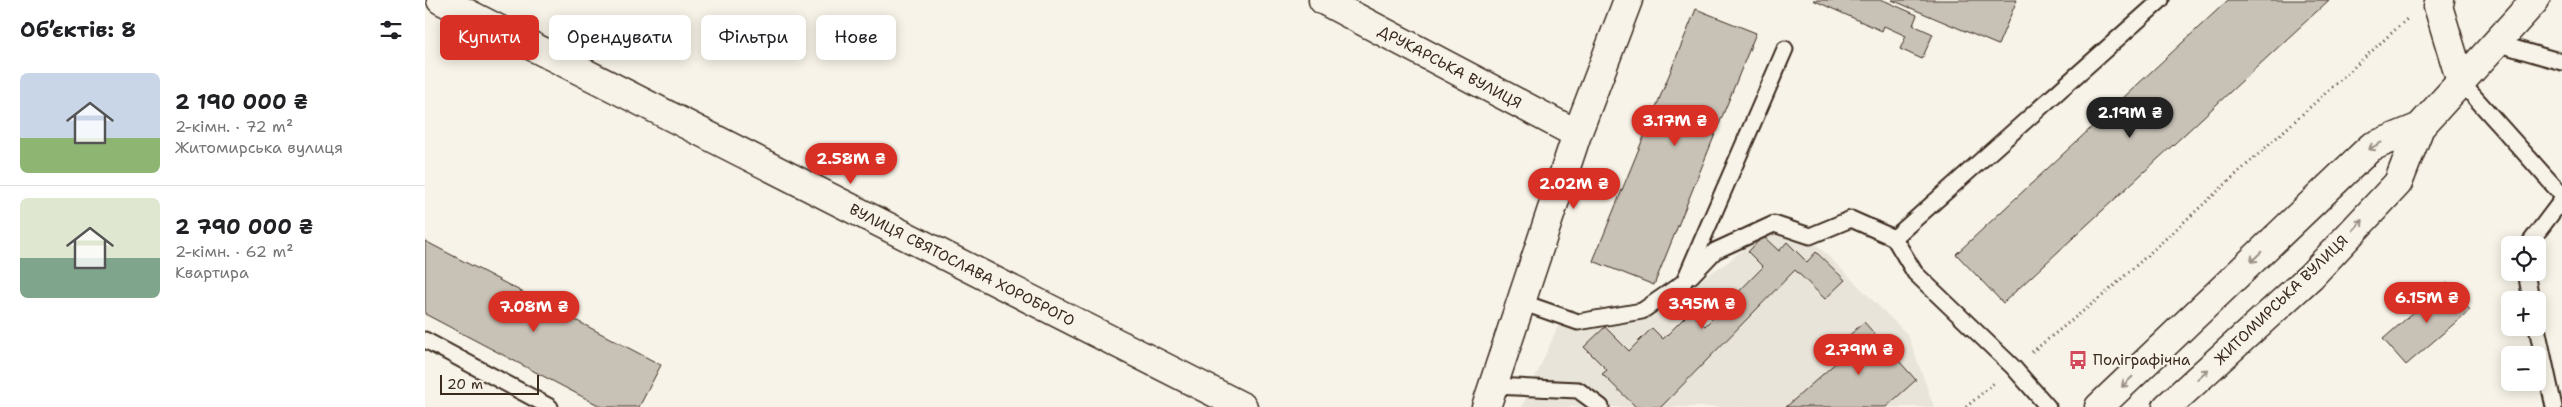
<!DOCTYPE html>
<html lang="uk">
<head>
<meta charset="utf-8">
<style>
  :root { --surface:#fff; --page:#f2f2f2; --text:#202124; --muted:#757577; --line:#e0e0e0; --accent:#d93025 }
  body { margin:0; font-family:"Shantell Sans",sans-serif; background:var(--page); color:var(--text); height:100vh; display:flex; flex-direction:column; font-size:19px; white-space:nowrap }
  * { box-sizing:border-box; margin:0 }
  p { font-size:16px; color:var(--muted) }
  .icon { flex:none; width:28px; height:28px; fill:none; stroke:currentColor; stroke-width:2; stroke-linecap:round; stroke-linejoin:round }
  .map { position:relative; flex:1; overflow:hidden }
  .panel { display:flex; flex-direction:column; background:var(--surface); width:425px }
  .panel>* { flex:none }
  .guide { position:absolute; left:15px; top:15px; width:475px; height:45px; display:flex; gap:10px }
  .fabs { position:absolute; left:2076px; top:236px; display:grid; gap:10px }
  .fabs a { display:grid; place-items:center; width:45px; height:45px; border-radius:8px; background:var(--surface); box-shadow:0 2px 12px #0003; font-size:25px }
  .scale { position:absolute; left:15px; bottom:12px; width:99px; box-sizing:border-box; padding-left:5px; border:2px solid #3b2a1e; border-top:0; font-size:14px; line-height:18px; white-space:nowrap; color:#3b2a1e; -webkit-text-stroke:4px #f7f3e8; paint-order:stroke }
  .price { position:absolute; translate:-50% -42px; padding:0 11px; border-radius:18px; background:var(--accent); color:#fff; font-size:16px; line-height:32px; filter:drop-shadow(0 1px 2px #0008) }
  .price::after { content:''; position:absolute; left:50%; top:30px; width:15px; height:11px; margin-left:-8px; background:inherit; clip-path:polygon(0 0,100% 0,50% 100%) }
  .price.on { background:#222; color:#fff }
  ul { padding:0; list-style:none }
  li { display:flex; align-items:center; gap:15px; height:125px; padding:0 20px }
  li+li { border-top:1px solid var(--line) }
  li span { display:grid; place-items:center; flex:none; width:140px; height:100px; border-radius:8px; color:#555 }
  li>.icon { margin-inline-start:auto }
  span .icon { width:60px; height:60px; fill:#fffc; stroke-width:1 }
  li b { font-size:21px }
  h2 { display:flex; justify-content:space-between; align-items:center; height:60px; padding:0 20px; font-size:21px }
  .chip { padding:0 18px; border-radius:8px; background:var(--surface); box-shadow:0 2px 12px #0003; font-size:18px; line-height:45px }
  .chip.on { background:var(--accent); color:#fff }
  main { display:flex; flex:1; min-height:0 }
  .map>svg:first-child { display:block }
  .built { fill:#e9e4d9 }
  .building { fill:#c8c1b6; stroke:#3b2a1e }
  .lines { fill:none; stroke-linecap:round; stroke-linejoin:round }
  .service-casing { stroke:#3b2a1e; stroke-width:19 }
  .minor-casing { stroke:#3b2a1e; stroke-width:31 }
  .primary-casing { stroke:#3b2a1e; stroke-width:31 }
  .path { stroke:#3b2a1e; stroke-width:3; stroke-dasharray:1 4; stroke-linecap:butt }
  .service { stroke:#f7f3e8; stroke-width:15 }
  .minor { stroke:#f7f3e8; stroke-width:28 }
  .primary { stroke:#f7f3e8; stroke-width:28 }
  .oneway { stroke:#998e83 }
  .labels { text-anchor:middle; dominant-baseline:central; stroke-width:4.5; stroke-linejoin:round; paint-order:stroke }
  .street-label { font-size:15px; fill:#3b2a1e; stroke:#f7f3e8 }
  .poi-label { font-size:15px; fill:#3b2a1e; stroke:#f7f3e8; text-anchor:start }
</style>
</head>
<body>
<main>
<section class="panel">
<h2>Об’єктів: 8<svg class="icon" aria-label="filters" viewBox="0 0 24 24"><path d="M4 7h16M4 17h16"/><circle cx="9" cy="7" r="2"/><circle cx="15" cy="17" r="2"/></svg></h2>
<ul>
<li><span style="background:linear-gradient(#c9d6e8 65%,#8fb573 0)"><svg class="icon" aria-label="home" viewBox="0 0 24 24"><path d="M3 11l9-7 9 7M6 9v11h12V9"/></svg></span><div><b>2 190 000 ₴</b><p>2-кімн. · 72 m²</p><p>Житомирська вулиця</p></div></li>
<li><span style="background:linear-gradient(#dfe7d0 60%,#7fa58c 0)"><svg class="icon" aria-label="home" viewBox="0 0 24 24"><path d="M3 11l9-7 9 7M6 9v11h12V9"/></svg></span><div><b>2 790 000 ₴</b><p>2-кімн. · 62 m²</p><p>Квартира</p></div></li>
</ul>
</section>
<div class="map">
<svg width="2137" height="407" viewBox="0 0 2137 407">
  <rect width="100%" height="100%" fill="#f7f3e8"/>
  <filter id="ink" filterUnits="userSpaceOnUse"><feTurbulence type="fractalNoise" baseFrequency=".02" numOctaves="2"/><feDisplacementMap in="SourceGraphic" scale="10" xChannelSelector="R" yChannelSelector="G"/><feConvolveMatrix kernelMatrix="1 2 1 2 8 2 1 2 1" color-interpolation-filters="sRGB"/></filter>
  <g filter="url(#ink)">
    <!-- built -->
    <path class="built" d="M1343,229L1393,246L1483,335L1509,407H1097L1134,324L1160,329L1220,316L1303,262Z"/>
    <!-- building -->
    <path class="building" d="M1388,0H1458L1492,15L1488,25L1508,34L1497,59L1475,49L1481,36L1459,26L1457,31Z
      M1467,0H1592L1573,45Z
      M1803,0H1904L1578,303L1531,254Z
      M1271,9L1331,33L1229,285L1168,261Z
      M1338,236L1354,251L1362,242L1382,262L1391,252L1420,280L1400,299L1370,270L1236,407H1211L1177,374L1182,370L1159,347L1180,327L1204,351L1227,328L1238,339L1265,312L1280,326L1338,267L1323,252Z
      M0,241L236,365L214,407H177L0,314Z
      M2022,283L2045,310L1981,365L1958,339Z
      M1439,322L1491,380L1461,407H1361L1415,359L1408,350Z"/>
    <g class="lines">
      <!-- service casing -->
      <g class="service-casing">
        <path id="service" d="M2071,43L2137,62
          M2036,82L2137,195
          M2103,245L2137,200
          M2101,272L2106,300
          M1266,276L1290,251L1349,224L1385,236L1426,219L1469,238
          M1096,302L1153,322L1217,311L1259,282L1360,49
          M2112,328L2129,407
          M0,340L125,407
          M1068,386L1153,390L1176,407
          M1623,407L1588,367L1490,273L1469,238L1736,0"/>
      </g>
      <!-- minor casing -->
      <g class="minor-casing">
        <path id="minor" d="M16,0L818,407
          M898,0L1152,134
          M2015,0L2013,6L2036,82
          M1061,407L1152,134L1203,0"/>
      </g>
      <!-- primary casing -->
      <g class="primary-casing">
        <path id="primary" d="M1674,407L1946,147L1995,127
          M1742,407L1886,276L1973,183L1995,127L2110,0"/>
      </g>
      <!-- path -->
      <path class="path" d="M1607,352L1682,292L1983,18
        M1541,407L1569,383"/>
      <!-- service -->
      <use href="#service" class="service"/>
      <!-- minor -->
      <use href="#minor" class="minor"/>
      <!-- primary -->
      <use href="#primary" class="primary"/>
    </g>
    <!-- one-way arrows -->
    <defs><path id="oneway-shaft" d="M-6 0H5M1.5-3L5.5 0L1.5 3" fill="none" stroke-width="1.6" stroke-linecap="round" stroke-linejoin="round" transform="scale(1.25)"/></defs>
    <g class="oneway">
      <use href="#oneway-shaft" transform="translate(1950 146) rotate(152)"/>
      <use href="#oneway-shaft" transform="translate(1933 225) rotate(-47)"/>
      <use href="#oneway-shaft" transform="translate(1831 257) rotate(136)"/>
      <use href="#oneway-shaft" transform="translate(1778 374) rotate(-42)"/>
      <use href="#oneway-shaft" transform="translate(1702 382) rotate(136)"/>
    </g>
  </g>
  <!-- icons -->
  <defs>
    <g id="bus-bare" transform="scale(1.5)"><path d="M-5-6H5V4H4V6H2V4H-2V6H-4V4H-5ZM-3.5-4V0h7V-4ZM-3.5 1.2v1.5H-2V1.2ZM2 1.2v1.5H3.5V1.2Z" fill="#d1495b" stroke="#f7f3e8" stroke-width="2.5" paint-order="stroke"/></g>
  </defs>
  <g fill-rule="evenodd">
    <use href="#bus-bare" x="1653" y="360"/>
  </g>
  <g class="labels">
    <!-- street labels -->
    <g class="street-label">
      <text transform="translate(1025 67) rotate(28)">ДРУКАРСЬКА ВУЛИЦЯ</text>
      <text transform="translate(537 265) rotate(27)">ВУЛИЦЯ СВЯТОСЛАВА ХОРОБРОГО</text>
      <text transform="translate(1856 300) rotate(-44)">ЖИТОМИРСЬКА ВУЛИЦЯ</text>
    </g>
    <!-- poi labels -->
    <g class="poi-label">
      <text x="1668" y="360">Поліграфічна</text>
    </g>
  </g>
</svg>
<div class="fabs">
<a><svg class="icon" aria-label="locate" viewBox="0 0 24 24"><circle cx="12" cy="12" r="6"/><path d="M12 2v4M12 18v4M2 12h4M18 12h4"/></svg></a>
<a>+</a>
<a>−</a>
</div>
<div class="scale">20 m</div>
<b class="price on" style="left:1705px;top:139px">2.19M ₴</b>
<b class="price" style="left:1250px;top:147px">3.17M ₴</b>
<b class="price" style="left:426px;top:185px">2.58M ₴</b>
<b class="price" style="left:1149px;top:210px">2.02M ₴</b>
<b class="price" style="left:2002px;top:324px">6.15M ₴</b>
<b class="price" style="left:1277px;top:330px">3.95M ₴</b>
<b class="price" style="left:109px;top:333px">7.08M ₴</b>
<b class="price" style="left:1434px;top:376px">2.79M ₴</b>
<div class="guide">
<a class="chip on">Купити</a>
<a class="chip">Орендувати</a>
<a class="chip">Фільтри</a>
<a class="chip">Нове</a>
</div>
</div>
</main>
</body>
</html>
